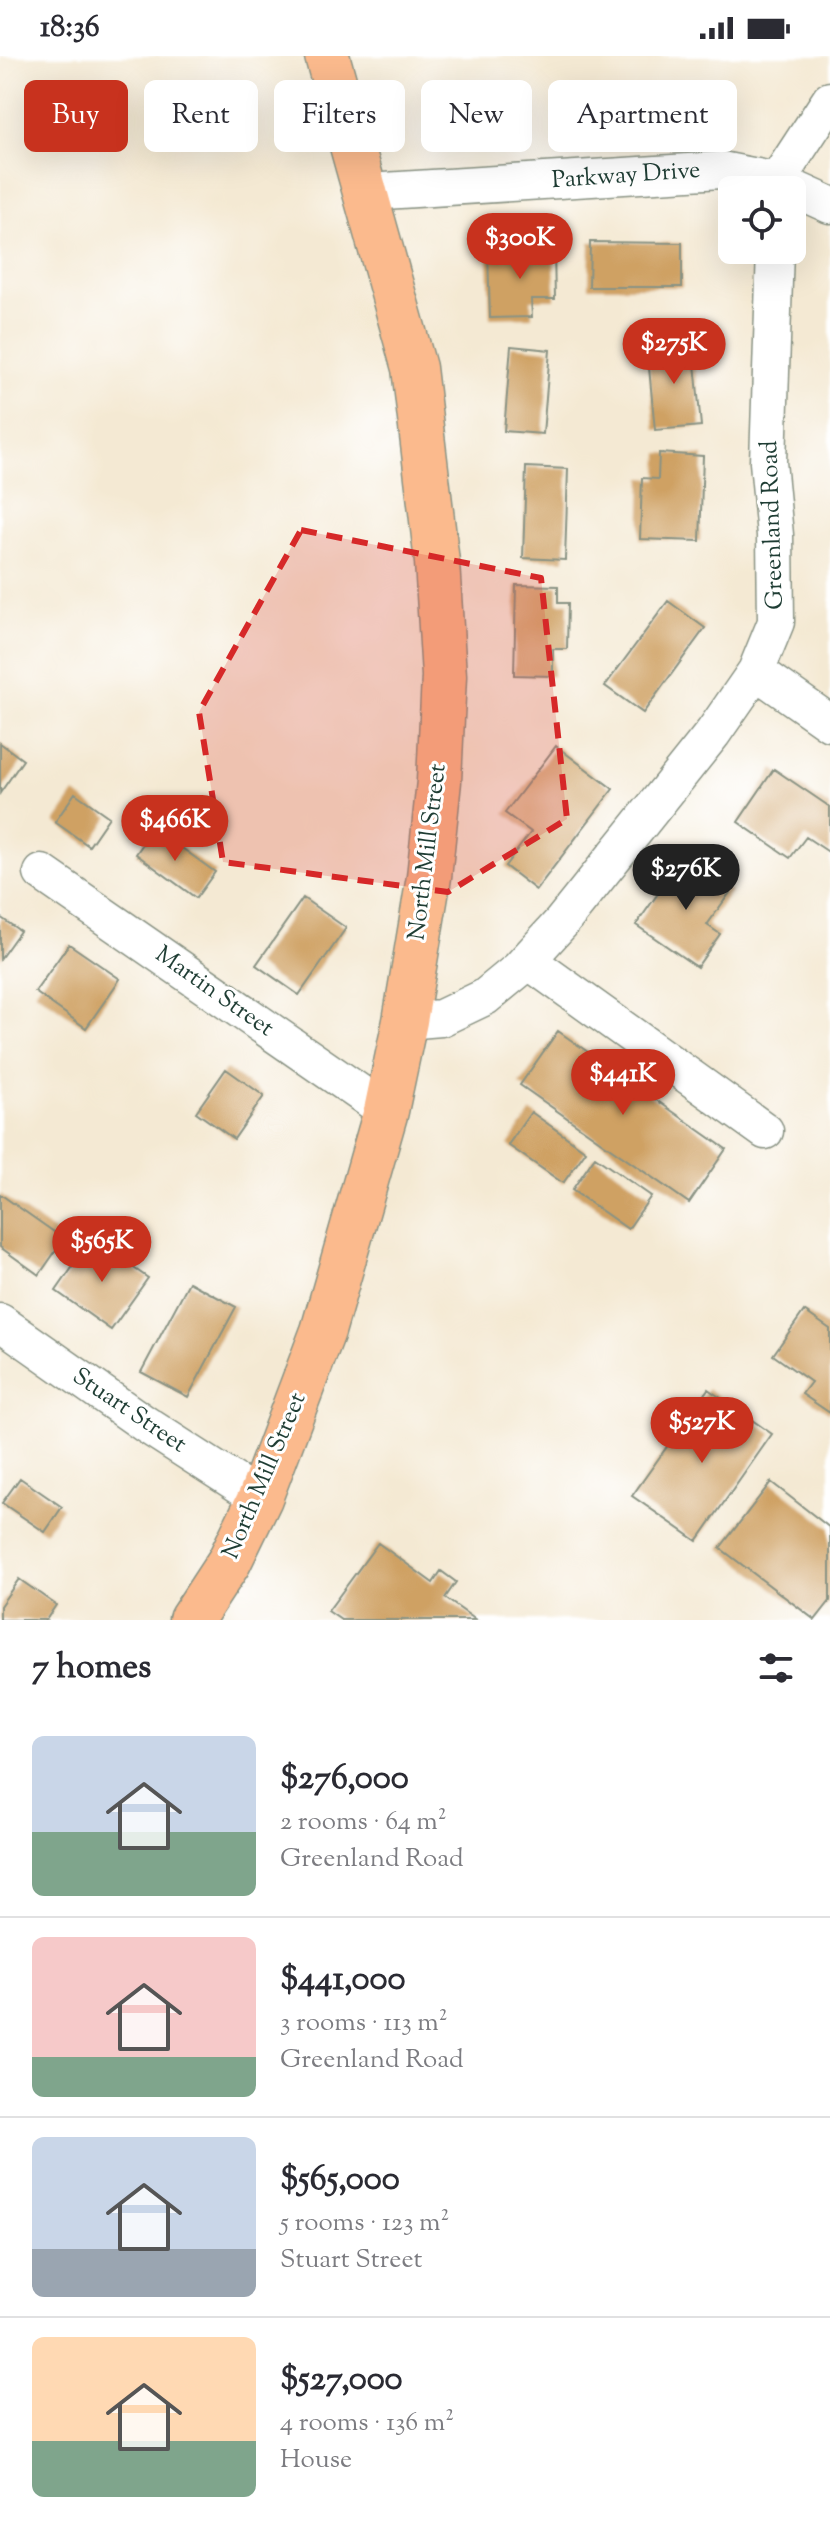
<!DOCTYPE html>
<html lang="en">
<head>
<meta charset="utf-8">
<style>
  :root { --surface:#fff; --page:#f2f2f3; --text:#2b2b33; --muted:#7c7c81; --line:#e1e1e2; --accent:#c8321e }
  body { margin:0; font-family:"Sorts Mill Goudy",serif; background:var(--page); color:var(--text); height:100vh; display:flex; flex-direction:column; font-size:30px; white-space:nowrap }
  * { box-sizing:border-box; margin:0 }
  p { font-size:26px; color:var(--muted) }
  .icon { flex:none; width:44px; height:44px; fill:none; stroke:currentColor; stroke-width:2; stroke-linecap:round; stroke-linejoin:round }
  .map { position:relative; height:1564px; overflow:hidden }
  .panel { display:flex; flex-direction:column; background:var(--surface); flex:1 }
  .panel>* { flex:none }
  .top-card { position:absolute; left:24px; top:24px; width:782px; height:72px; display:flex; gap:16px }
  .controls { position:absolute; left:718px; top:120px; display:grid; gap:16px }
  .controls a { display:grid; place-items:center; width:88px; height:88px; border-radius:12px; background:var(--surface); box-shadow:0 8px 32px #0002; font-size:40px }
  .price { position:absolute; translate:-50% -68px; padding:0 18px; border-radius:28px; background:var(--accent); color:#fff; font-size:26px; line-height:52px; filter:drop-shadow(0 2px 4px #0008) }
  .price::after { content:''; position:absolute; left:50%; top:48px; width:24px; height:18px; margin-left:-12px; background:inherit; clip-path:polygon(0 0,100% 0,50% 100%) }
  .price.current { background:#222; color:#fff }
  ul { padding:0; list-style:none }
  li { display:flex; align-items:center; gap:24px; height:200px; padding:0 32px }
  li+li { border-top:2px solid var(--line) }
  li span { display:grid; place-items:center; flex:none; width:224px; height:160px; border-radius:12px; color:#555 }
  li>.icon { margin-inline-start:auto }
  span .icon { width:96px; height:96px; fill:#fffc; stroke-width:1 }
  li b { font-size:34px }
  h2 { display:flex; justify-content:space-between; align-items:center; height:96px; padding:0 32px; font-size:34px }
  .tag { padding:0 28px; border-radius:12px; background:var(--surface); box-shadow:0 8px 32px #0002; font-size:28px; line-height:72px }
  .tag.current { background:var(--accent); color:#fff }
  .status { display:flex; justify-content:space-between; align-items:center; height:56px; padding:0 40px; background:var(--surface); direction:ltr }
  .status svg { height:22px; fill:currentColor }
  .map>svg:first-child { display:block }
  .building { fill:#cfa163 }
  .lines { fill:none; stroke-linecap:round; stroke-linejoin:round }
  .minor-casing { stroke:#8a9384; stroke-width:39 }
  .major-casing { stroke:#8a9384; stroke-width:47 }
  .minor { stroke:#fff; stroke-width:36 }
  .major { stroke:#fbba8d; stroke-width:44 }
  .marked { fill:#d62828; fill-opacity:0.2; stroke:#d62828; stroke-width:6; stroke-dasharray:16 10; stroke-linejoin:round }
  .labels { text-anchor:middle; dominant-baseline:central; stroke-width:6; stroke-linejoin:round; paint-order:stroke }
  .street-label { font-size:24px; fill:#1f3d34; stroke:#fff }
</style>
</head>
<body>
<div class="status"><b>18:36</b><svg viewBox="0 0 49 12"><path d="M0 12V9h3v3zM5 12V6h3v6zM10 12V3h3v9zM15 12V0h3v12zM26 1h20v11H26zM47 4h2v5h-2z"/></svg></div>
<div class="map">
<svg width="830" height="1564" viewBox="0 0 830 1564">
  <rect width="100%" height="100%" fill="#fff"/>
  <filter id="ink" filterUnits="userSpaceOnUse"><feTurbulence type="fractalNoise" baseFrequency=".0125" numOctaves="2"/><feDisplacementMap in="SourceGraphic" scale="16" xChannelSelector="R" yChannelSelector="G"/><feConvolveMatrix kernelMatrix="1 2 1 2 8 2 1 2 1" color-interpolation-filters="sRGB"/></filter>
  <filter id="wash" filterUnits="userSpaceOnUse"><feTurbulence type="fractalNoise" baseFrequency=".006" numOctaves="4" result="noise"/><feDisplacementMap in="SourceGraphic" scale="32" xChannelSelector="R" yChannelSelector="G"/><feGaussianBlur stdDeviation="1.8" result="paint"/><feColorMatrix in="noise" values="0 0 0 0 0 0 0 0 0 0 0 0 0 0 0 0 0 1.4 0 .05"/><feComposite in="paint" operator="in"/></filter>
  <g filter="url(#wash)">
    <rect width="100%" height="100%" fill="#f4e9d3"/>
    <g id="blocks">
      <!-- building -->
      <path class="building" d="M590,186L682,187V231H589Z
        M554,193L555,243H531L532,261L490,262L488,194Z
        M693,287L701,370L655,374L647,291Z
        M511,290L550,294L543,378L504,375Z
        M659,397L703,400L700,485L640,483L642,422L658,423Z
        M526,411L568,413L565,504L523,502Z
        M516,529L558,530V547H568L567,593H553V620L514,619Z
        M668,545L705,572L643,657L605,630Z
        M0,687L23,704L0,737Z
        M556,690L613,733L536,834L505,810L531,776L505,757Z
        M774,713L830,751V797L806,781L790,802L738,766Z
        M75,737L109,761L89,790L55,766Z
        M154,772L215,816L196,842L136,798Z
        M683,802L731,835L707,869L720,878L697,911L636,869Z
        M303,842L346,872L299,939L256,909Z
        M0,861L20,875L0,903Z
        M69,888L120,923L86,972L35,936Z
        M558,975L726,1093L689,1147L520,1029Z
        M226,1013L264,1040L234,1083L196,1056Z
        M531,1056L586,1095L563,1127L508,1089Z
        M595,1101L651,1140L628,1173L572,1134Z
        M0,1138L64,1183L39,1219L0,1191Z
        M92,1183L148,1222L111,1274L56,1235Z
        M189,1226L236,1251L188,1341L141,1316Z
        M804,1255L830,1273V1357L802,1338L811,1326L773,1299Z
        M708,1333L772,1378L697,1485L632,1440Z
        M20,1422L62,1451L45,1476L2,1447Z
        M771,1426L830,1472V1545L815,1564L720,1492Z
        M378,1487L433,1527L441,1515L456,1526L445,1542L476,1564H341L328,1555Z
        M19,1523L56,1549L46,1564H0V1550Z"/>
    </g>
  </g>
  <g filter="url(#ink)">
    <use href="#blocks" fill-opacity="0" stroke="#8a9384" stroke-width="2"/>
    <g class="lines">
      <!-- minor casing -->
      <g class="minor-casing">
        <path id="minor" d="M776,134L777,125L830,44
          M368,136L721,114L777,125L830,149
          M756,615L830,667
          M42,817L386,1055
          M527,904L765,1075
          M405,965L441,962L485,941L519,913L561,867L713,677L756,615L776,566L775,479L768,406L775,194
          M0,1266L145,1368L260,1442"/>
      </g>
      <!-- major casing -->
      <g class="major-casing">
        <path id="major" d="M191,1564L229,1506L260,1442L323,1275L386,1055L405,965L429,821L439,725L444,620L437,506L414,312L327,0"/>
      </g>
      <!-- minor -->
      <use href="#minor" class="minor"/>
      <!-- major -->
      <use href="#major" class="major"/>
    </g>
  </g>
  <!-- marked area -->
  <path class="marked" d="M301,474L541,522L567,763L448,836L223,806L199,656Z"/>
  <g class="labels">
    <!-- street labels -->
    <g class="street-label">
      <text transform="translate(626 120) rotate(-4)">Parkway Drive</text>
      <text transform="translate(773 469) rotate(-92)">Greenland Road</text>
      <text transform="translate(428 796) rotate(-83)">North Mill Street</text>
      <text transform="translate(214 936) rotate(35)">Martin Street</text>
      <text transform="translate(129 1355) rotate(34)">Stuart Street</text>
      <text transform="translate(265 1420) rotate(-67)">North Mill Street</text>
    </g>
  </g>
</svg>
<div class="controls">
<a><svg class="icon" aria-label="locate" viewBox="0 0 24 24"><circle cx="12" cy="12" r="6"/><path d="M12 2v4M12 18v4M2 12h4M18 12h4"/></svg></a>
</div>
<b class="price" style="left:520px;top:225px">$300K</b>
<b class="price" style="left:674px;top:330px">$275K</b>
<b class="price" style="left:175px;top:807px">$466K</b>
<b class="price current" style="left:686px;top:856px">$276K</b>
<b class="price" style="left:623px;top:1061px">$441K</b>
<b class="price" style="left:102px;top:1228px">$565K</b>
<b class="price" style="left:702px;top:1409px">$527K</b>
<div class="top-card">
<a class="tag current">Buy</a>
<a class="tag">Rent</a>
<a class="tag">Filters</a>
<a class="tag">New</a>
<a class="tag">Apartment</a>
</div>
</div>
<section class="panel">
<h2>7 homes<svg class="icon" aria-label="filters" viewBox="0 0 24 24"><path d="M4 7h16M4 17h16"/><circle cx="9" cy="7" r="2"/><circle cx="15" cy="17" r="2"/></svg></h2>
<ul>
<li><span style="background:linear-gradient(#c9d6e8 60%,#7fa58c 0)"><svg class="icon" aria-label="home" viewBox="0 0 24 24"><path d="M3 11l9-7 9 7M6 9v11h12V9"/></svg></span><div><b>$276,000</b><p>2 rooms · 64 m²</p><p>Greenland Road</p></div></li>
<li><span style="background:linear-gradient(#f6c9c9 75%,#7fa58c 0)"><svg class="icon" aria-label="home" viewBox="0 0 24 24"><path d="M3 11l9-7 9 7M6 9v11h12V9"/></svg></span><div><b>$441,000</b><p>3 rooms · 113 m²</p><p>Greenland Road</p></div></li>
<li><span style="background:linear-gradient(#c9d6e8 70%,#9aa5b1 0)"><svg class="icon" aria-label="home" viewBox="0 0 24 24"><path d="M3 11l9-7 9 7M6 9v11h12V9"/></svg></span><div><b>$565,000</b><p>5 rooms · 123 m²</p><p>Stuart Street</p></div></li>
<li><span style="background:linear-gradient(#ffd9b3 65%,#7fa58c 0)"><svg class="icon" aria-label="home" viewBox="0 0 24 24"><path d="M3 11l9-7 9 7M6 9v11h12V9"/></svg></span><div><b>$527,000</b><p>4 rooms · 136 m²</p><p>House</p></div></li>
</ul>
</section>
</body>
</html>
